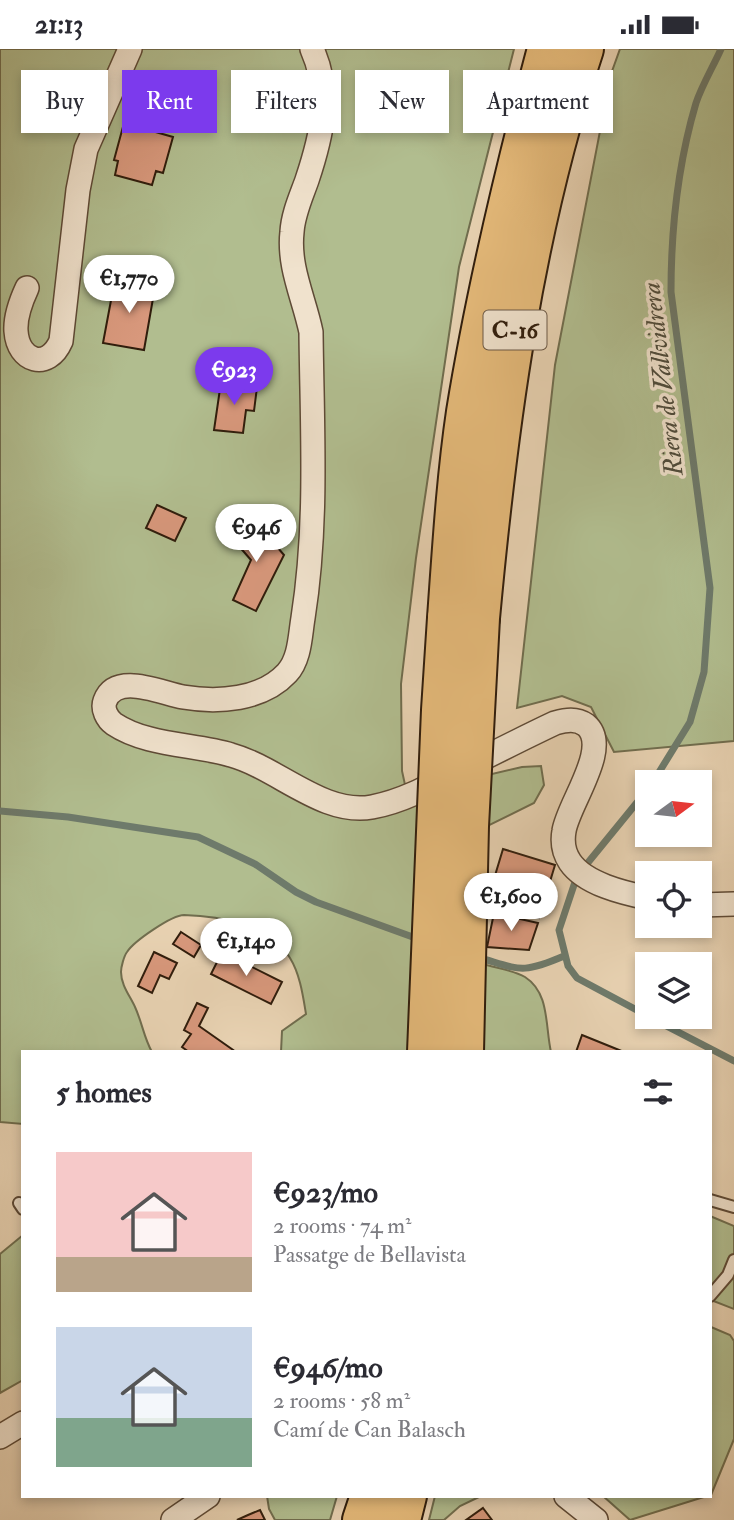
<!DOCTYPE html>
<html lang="en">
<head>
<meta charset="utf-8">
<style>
  :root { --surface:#fff; --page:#f2f2f3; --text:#2b2b33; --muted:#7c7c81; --accent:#7c3aed }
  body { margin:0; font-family:"IM FELL Double Pica",serif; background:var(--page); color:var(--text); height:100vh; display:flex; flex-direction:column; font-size:26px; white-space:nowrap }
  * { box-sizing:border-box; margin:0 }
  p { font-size:23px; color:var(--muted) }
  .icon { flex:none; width:38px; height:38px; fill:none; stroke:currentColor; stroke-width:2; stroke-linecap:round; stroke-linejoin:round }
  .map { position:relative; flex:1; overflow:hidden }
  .details { position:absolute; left:21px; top:1001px; width:691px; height:448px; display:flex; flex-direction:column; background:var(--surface); border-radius:0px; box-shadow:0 4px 10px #0003 }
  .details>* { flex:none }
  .top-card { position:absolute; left:21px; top:21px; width:693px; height:63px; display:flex; gap:14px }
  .needle { width:46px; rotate:75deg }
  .tools { position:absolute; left:635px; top:721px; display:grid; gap:14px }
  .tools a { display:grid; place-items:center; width:77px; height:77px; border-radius:0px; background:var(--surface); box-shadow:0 4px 10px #0003; font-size:35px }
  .price { position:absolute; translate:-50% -60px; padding:0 16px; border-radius:24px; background:#fff; color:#222; font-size:23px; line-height:46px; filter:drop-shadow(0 2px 4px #0008) }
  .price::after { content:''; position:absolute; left:50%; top:42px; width:21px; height:16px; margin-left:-10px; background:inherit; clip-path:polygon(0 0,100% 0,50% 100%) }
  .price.on { background:var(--accent); color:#fff }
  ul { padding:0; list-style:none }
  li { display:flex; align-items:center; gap:21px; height:175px; padding:0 35px }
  li span { display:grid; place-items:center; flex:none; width:196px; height:140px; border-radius:0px; color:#555 }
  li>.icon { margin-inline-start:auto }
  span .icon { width:84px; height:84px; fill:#fffc; stroke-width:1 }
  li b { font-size:30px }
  h2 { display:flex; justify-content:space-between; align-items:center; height:84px; padding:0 35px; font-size:30px }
  .pill { padding:0 24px; border-radius:0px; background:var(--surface); box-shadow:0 4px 10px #0003; font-size:24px; line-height:63px }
  .pill.on { background:var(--accent); color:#fff }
  .status { display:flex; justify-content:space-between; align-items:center; height:49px; padding:0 35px; background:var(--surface); direction:ltr }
  .status svg { height:19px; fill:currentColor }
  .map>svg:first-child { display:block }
  .green { fill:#b1bd8f; stroke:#706d4e; stroke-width:2 }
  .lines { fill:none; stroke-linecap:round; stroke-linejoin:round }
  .stream { stroke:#6e7a6b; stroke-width:7 }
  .building { fill:#d8987c; stroke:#301d0c; stroke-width:2 }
  .lane-casing { stroke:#5e4a36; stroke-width:14 }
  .street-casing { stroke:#5e4a36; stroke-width:26 }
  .highway-casing { stroke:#301d0c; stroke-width:42 }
  .lane { stroke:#f0e2cd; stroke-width:10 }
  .street { stroke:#f0e2cd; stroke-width:23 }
  .highway { stroke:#e4b979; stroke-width:38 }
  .highway-bridge-casing { stroke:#301d0c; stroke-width:42; stroke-linecap:butt }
  .highway-bridge { stroke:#e4b979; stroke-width:38 }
  .labels { text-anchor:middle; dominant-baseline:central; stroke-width:7; stroke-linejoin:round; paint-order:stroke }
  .shield { fill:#f0e2cd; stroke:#6a5846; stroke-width:2 }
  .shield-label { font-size:23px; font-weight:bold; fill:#301d0c }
  .water-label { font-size:26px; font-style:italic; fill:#4f4c3c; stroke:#f0e2cd }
</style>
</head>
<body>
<div class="status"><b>21:13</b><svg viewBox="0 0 49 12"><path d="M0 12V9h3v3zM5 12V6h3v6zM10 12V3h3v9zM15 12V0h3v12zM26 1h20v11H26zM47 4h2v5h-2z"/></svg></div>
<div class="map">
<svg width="734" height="1471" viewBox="0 0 734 1471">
  <rect width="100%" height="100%" fill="#e8d2b2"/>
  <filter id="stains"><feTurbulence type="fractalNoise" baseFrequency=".00286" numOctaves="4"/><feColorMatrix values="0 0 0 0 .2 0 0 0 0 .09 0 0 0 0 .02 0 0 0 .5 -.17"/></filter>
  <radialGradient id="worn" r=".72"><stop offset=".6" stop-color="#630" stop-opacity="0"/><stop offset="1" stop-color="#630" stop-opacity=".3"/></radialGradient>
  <!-- green -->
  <path class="green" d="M0,0H514L459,218L416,509L401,635L402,722L407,745L522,718L541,717L544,736L534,754L479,781L483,915C496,919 513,921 525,928C550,944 545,977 551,1003H281L282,982L306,965C303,947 300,925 290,909C270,876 220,867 184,866C172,866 134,892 127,903C124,907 121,918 121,923C121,936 130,947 135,958C142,973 144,989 152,1003H23V1075L0,1073Z
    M620,0H734V692L614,703L591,658L562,647L517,659L555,316L611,25Z
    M710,1167L734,1177V1260L711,1251Z
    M23,1186V1331L0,1344V1205Z
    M711,1278L730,1286L734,1292V1390L711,1446Z
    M267,1447H337L330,1471H275L269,1460Z
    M435,1447H481L460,1457L444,1471H429Z
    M603,1447H707L630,1471Z"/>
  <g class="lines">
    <!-- stream -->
    <path class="stream" d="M653,733L690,673L704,623L710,539L671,243C671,180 678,115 696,54C702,36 713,18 721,0
      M648,740L577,827L559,881L568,917L577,929L648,967
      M0,762L68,768L198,788L255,815L296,843L316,853L421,891
      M476,908C520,920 520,926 564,907
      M649,968L734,1012"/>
  </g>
  <!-- building -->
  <path class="building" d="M124,74L173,88L163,124L156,122L152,136L115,126L118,112L114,111Z
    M115,230L155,238L144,301L103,294Z
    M221,333L257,338L254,362L246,361L243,384L214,381Z
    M157,456L186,469L175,492L146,479Z
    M252,469L284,506L256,562L233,551L251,511L231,488Z
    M503,800L555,816L539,869L487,853Z
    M494,864L538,874L529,901L487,898Z
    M181,883L201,896L194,908L173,895Z
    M154,903L177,914L169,930L160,926L152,944L138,937Z
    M222,903L282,933L271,955L211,925Z
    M197,954L208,959L199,977L236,1003H189L182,998L191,985L184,981Z
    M582,986L624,1003H576Z
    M483,1459L492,1471H466Z
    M260,1461L265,1471H237L248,1466Z"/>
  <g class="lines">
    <!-- lane casing -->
    <g class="lane-casing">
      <path id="lane" d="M710,1151L734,1158
        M19,1154L23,1160
        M710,1247L728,1226L734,1211"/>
    </g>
    <!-- street casing -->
    <g class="street-casing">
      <path id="street" d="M312,0C332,45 322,86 307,131C301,148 293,165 292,183C288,218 304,249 311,283C312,378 318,474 303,569C300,587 300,610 287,624C262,651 218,654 183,648C163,645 116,622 105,652C102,660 107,670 114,675C147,697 195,695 231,706C278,719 323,767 372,758C404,752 432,736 460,721C492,705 523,689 555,674C566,671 576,669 586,676C612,698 568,755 564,782C562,793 564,804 570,813C585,835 624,844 648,849
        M27,239C21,252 15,267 16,282C18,313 48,322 61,292L78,141L86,100L130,0
        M700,856L734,855
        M0,1388L23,1374
        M566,1447L596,1471
        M173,1471L208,1447"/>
    </g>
    <!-- highway casing -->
    <g class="highway-casing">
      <path id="highway" d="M447,569C452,500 456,431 466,363C486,240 515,120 547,0
        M480,569C498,375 523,185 584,0
        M362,1471L370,1447
        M401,1471L407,1447"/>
    </g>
    <!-- lane -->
    <use href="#lane" class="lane"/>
    <!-- street -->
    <use href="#street" class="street"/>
    <!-- highway -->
    <use href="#highway" class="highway"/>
    <!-- highway-bridge casing -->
    <g class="highway-bridge-casing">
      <path id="highway-bridge" d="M427,1003L441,661L447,569
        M464,1003L469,777L480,569"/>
    </g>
    <!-- highway-bridge -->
    <use href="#highway-bridge" class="highway-bridge"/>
  </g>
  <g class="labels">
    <!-- shield labels -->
    <rect class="shield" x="483.5" y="261.5" width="63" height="39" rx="5"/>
    <g class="shield-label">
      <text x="515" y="281">C-16</text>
    </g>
    <!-- water labels -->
    <g class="water-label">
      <text transform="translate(663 330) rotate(-97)">Riera de Vallvidrera</text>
    </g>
  </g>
  <rect width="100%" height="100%" filter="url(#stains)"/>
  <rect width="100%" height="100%" fill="url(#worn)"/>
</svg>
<div class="tools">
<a><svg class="needle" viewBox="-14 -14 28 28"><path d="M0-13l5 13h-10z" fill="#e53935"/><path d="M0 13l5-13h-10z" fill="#7c7c81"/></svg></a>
<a><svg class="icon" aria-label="locate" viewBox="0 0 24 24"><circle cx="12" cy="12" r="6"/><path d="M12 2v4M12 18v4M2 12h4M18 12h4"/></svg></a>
<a><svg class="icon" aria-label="layers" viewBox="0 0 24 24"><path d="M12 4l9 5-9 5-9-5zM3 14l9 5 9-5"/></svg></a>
</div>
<b class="price" style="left:129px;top:266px">€1,770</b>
<b class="price on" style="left:234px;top:358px">€923</b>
<b class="price" style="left:256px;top:515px">€946</b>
<b class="price" style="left:511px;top:884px">€1,600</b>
<b class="price" style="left:246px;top:929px">€1,140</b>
<div class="top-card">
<a class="pill">Buy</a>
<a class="pill on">Rent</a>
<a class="pill">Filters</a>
<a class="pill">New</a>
<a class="pill">Apartment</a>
</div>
<section class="details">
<h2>5 homes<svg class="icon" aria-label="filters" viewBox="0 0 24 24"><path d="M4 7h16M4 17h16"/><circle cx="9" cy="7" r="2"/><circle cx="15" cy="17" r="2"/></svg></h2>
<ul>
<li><span style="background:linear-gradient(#f6c9c9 75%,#b9a48a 0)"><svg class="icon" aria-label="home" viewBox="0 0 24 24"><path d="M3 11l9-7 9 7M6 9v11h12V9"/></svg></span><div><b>€923/mo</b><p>2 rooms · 74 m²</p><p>Passatge de Bellavista</p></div></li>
<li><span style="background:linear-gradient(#c9d6e8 65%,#7fa58c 0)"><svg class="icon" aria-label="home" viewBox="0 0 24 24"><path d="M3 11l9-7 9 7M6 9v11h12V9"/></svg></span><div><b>€946/mo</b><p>2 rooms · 58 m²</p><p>Camí de Can Balasch</p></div></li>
</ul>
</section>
</div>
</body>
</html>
